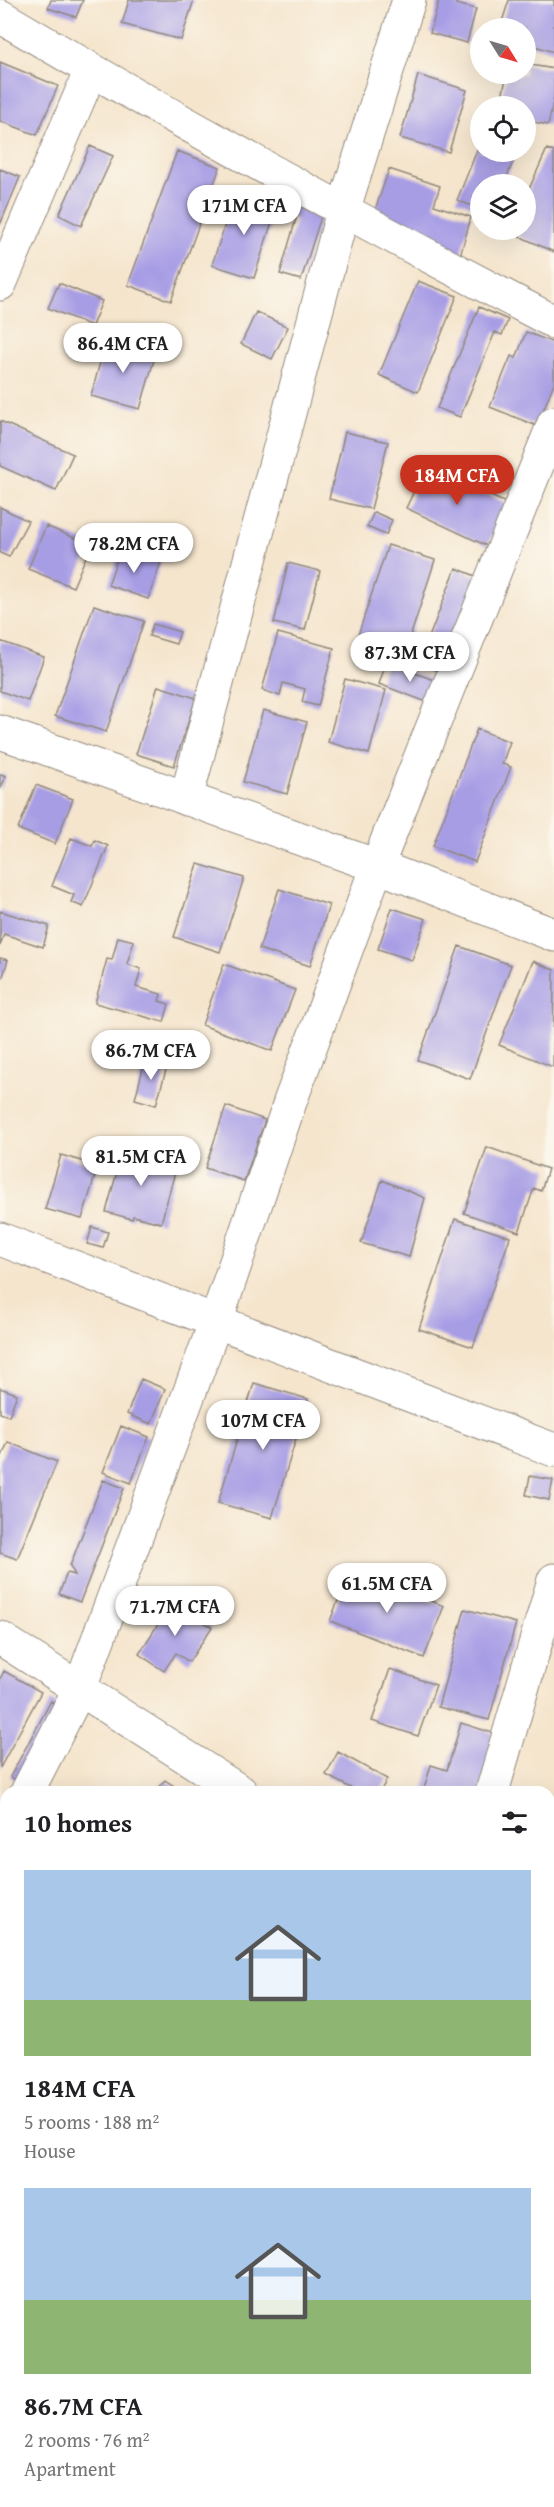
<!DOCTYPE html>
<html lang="en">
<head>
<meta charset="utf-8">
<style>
  :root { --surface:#fff; --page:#f6f6f6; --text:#202124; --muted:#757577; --accent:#c8321e }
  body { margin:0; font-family:"Gentium Book Plus",serif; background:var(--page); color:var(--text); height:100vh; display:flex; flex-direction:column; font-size:22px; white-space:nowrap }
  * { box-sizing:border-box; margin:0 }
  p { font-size:20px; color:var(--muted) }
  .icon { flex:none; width:33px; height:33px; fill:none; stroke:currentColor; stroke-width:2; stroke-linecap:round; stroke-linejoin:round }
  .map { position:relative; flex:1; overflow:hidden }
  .sheet { position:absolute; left:0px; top:1786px; width:555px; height:722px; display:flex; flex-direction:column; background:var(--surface); border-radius:18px 18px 0 0; box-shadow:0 6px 24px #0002 }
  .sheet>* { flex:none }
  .needle { width:39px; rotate:127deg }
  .tools { position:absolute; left:470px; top:18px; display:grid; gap:12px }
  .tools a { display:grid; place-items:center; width:66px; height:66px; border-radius:50%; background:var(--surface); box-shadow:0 6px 24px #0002; font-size:30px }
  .price { position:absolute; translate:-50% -51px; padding:0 14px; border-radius:21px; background:#fff; color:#222; font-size:20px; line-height:39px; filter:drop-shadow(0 2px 3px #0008) }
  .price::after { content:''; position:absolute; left:50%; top:36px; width:18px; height:14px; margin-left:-9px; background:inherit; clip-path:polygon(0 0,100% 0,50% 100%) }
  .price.on { background:var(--accent); color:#fff }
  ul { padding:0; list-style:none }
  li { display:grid; align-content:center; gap:12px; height:318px; padding:0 24px }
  li span { display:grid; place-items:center; height:186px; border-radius:0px; color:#555 }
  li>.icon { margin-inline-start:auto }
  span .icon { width:108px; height:108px; fill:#fffc; stroke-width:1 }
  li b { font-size:26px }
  h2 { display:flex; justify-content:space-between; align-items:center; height:72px; padding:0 24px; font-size:26px }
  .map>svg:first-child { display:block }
  .building { fill:#a79de5 }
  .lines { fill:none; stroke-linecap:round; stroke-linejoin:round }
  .minor-casing { stroke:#90887c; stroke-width:35 }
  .minor { stroke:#fff; stroke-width:33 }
</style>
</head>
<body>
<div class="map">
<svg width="554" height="2507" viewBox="0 0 554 2507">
  <rect width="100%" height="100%" fill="#fbf7ec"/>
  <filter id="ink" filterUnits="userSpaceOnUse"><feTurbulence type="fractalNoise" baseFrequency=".0167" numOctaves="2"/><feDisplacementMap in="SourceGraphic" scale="12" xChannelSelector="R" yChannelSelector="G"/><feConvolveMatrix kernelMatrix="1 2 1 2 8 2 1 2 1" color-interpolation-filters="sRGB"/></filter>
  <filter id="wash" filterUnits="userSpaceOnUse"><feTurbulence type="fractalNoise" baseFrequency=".008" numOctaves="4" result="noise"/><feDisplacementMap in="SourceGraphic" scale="24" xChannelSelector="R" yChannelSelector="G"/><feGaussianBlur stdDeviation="1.35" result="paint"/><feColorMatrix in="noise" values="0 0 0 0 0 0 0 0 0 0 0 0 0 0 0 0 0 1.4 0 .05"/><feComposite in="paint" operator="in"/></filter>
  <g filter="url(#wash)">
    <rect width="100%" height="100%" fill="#f5e5cd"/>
    <g id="blocks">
      <!-- building -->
      <path class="building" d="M51,0H83L76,17L48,8Z
        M129,0H194L181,40L122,24Z
        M439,0H457L456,4L476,9L467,43L430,33Z
        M509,0H554V52L525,43V28H500Z
        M0,62L58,86L37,135L0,121Z
        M525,64L554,69V98L548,125L525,120V106H500L507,74H525Z
        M418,75L467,90L449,152L400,138Z
        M480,143V152H517L504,184H480V209L457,200Z
        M90,146L113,156L81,226L59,215Z
        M547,149L554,152V252L510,232L511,230H525V198Z
        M177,151L220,167L171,301L128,285Z
        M0,169L20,177L0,225Z
        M389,169L440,186L434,205L471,217L459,260L372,219Z
        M235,193L277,206L254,278L212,265Z
        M292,202L321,217L301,280L280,274L296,219L289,215Z
        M418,281L457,296L418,392L379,375Z
        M59,283L102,301L92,326L48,308Z
        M479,307L508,320L502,335L495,332L460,417L437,408Z
        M256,312L288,327L272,359L241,344Z
        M526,332L554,343V383L537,426L490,407L511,356L516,358Z
        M106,340L156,353L140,409L91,396Z
        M0,421L73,454L56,491L0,466Z
        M345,432L388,442L371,509L329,499Z
        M426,466L508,504L487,546L406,508Z
        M0,507L28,521L9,557L0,553Z
        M374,512L392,520L386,535L367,527Z
        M46,526L91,545L73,587L28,569Z
        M388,545L435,560L406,650L358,635Z
        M121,548L161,562L148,599L108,585Z
        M288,563L320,571L305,630L274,623Z
        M456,568L478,577L441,672L419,663Z
        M94,605L144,621L106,732L55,716Z
        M153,624L180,632L176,644L149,636Z
        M278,633L334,648L318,706L302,702L305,689L283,683L280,696L262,690Z
        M0,641L44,657L28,701L0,691Z
        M386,663L440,682L432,704L379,684Z
        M345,679L386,690L369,754L328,742Z
        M158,686L196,698L174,766L136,754Z
        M263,710L307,722L287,794L243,782Z
        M477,729L510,742L502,764L511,767L475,862L433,846Z
        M0,774L6,776L0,790Z
        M36,785L73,799L55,844L18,829Z
        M71,838L92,846L95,840L108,846L83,907L71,902L74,895L52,886Z
        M198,864L244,878L220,952L174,937Z
        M279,889L329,905L310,966L259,949Z
        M392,908L426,919L412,960L378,949Z
        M0,911L49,926L43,947L4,934L0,946Z
        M118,937L134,941L127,964L141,969L136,987L161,994L159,1001L169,1004L164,1022L95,1003L107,959L112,960Z
        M459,946L511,965L470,1079L418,1060Z
        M0,958L8,960L2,979L0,978Z
        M533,961L554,970L553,1067L499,1045Z
        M224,964L295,990L272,1051L202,1025Z
        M146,1057L168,1063L156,1105L135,1099Z
        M226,1106L265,1120L244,1181L205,1168Z
        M487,1147L548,1169L541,1191L534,1188L519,1232L464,1213Z
        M123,1150L177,1165L161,1223L133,1216L132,1219L106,1212Z
        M61,1155L98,1166L82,1219L45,1209Z
        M382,1180L425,1198L409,1257L361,1243Z
        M455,1219L510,1237L473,1347L419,1329Z
        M92,1227L108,1232L103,1248L87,1244Z
        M141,1379L165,1389L151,1424L127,1414Z
        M254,1383L308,1399L272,1518L218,1503Z
        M0,1388L17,1394L9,1416L0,1413Z
        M121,1426L149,1437L131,1483L103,1472Z
        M8,1442L57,1462L17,1559L0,1553V1461Z
        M530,1476L553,1480L549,1500L526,1495Z
        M103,1480L124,1488L80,1602L59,1594L67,1573L75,1575L70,1566Z
        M350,1570L444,1606L424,1658L330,1621Z
        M172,1602L212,1627L189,1662L176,1653L164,1671L139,1654Z
        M465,1609L516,1623L489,1720L438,1707Z
        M390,1669L436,1685L418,1736L372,1721Z
        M4,1671L41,1692L0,1768V1679Z
        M51,1701L62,1707L21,1783L10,1777Z
        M461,1723L493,1733L481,1792H423L431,1765L447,1770Z
        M338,1752L387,1779L380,1792H358L326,1775Z
        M165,1780L183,1792H156Z
        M549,1834L554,1835V1920L549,1918Z
        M6,1888V1941L0,1937V1899Z
        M0,1974L6,1977V2014L0,2011Z
        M0,2027L6,2029V2081L0,2078Z
        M3,2172L6,2174V2215L0,2212V2178Z
        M0,2292L6,2296V2351L0,2347Z
        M549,2322L554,2325L549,2336Z
        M549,2430L554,2434V2470L549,2467Z
        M0,2444L6,2448L0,2459Z
        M27,2502H34L43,2507H24Z
        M57,2502H144L140,2507H64Z
        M235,2502H258L264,2507H231Z"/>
    </g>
  </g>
  <g filter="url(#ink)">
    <use href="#blocks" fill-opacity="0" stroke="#90887c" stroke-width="1.5"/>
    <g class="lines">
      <!-- minor casing -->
      <g class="minor-casing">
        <path id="minor" d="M0,16C181,124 367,224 554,322
          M0,284L91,70
          M0,732L377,866L554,935
          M186,799L343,211L409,0
          M0,1239L554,1450
          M0,1638L241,1792
          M27,1792L80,1688L216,1321L290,1102L377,866L554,423
          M492,1792L554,1580
          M0,1845L6,1834
          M549,1993L554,1996
          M0,2139L6,2143
          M527,2502L534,2507
          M9,2507L12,2502
          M362,2507L366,2502"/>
      </g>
      <!-- minor -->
      <use href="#minor" class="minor"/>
    </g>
  </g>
</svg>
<div class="tools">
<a><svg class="needle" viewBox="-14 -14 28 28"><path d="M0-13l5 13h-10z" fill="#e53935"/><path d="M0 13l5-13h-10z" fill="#757577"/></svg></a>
<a><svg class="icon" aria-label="locate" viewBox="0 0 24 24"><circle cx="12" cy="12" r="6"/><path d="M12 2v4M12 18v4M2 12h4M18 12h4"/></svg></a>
<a><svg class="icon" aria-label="layers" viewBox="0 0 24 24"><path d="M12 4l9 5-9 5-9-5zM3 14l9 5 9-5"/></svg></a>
</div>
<b class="price" style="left:244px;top:236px">171M CFA</b>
<b class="price" style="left:123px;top:374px">86.4M CFA</b>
<b class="price on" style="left:457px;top:506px">184M CFA</b>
<b class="price" style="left:134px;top:574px">78.2M CFA</b>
<b class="price" style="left:410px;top:683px">87.3M CFA</b>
<b class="price" style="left:151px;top:1081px">86.7M CFA</b>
<b class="price" style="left:141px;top:1187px">81.5M CFA</b>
<b class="price" style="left:263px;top:1451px">107M CFA</b>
<b class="price" style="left:387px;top:1614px">61.5M CFA</b>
<b class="price" style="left:175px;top:1637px">71.7M CFA</b>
<section class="sheet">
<h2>10 homes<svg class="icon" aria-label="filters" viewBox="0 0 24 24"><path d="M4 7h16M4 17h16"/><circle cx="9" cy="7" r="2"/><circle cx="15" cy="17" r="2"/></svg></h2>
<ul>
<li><span style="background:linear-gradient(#a9c7e8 70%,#8fb573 0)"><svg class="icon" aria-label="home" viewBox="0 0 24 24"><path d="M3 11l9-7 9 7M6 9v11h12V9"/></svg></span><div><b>184M CFA</b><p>5 rooms · 188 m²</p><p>House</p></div></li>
<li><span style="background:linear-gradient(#a9c7e8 60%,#8fb573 0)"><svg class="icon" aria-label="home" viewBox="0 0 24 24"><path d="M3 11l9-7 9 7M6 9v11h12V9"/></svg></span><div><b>86.7M CFA</b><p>2 rooms · 76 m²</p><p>Apartment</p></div></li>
</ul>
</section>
</div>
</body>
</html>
